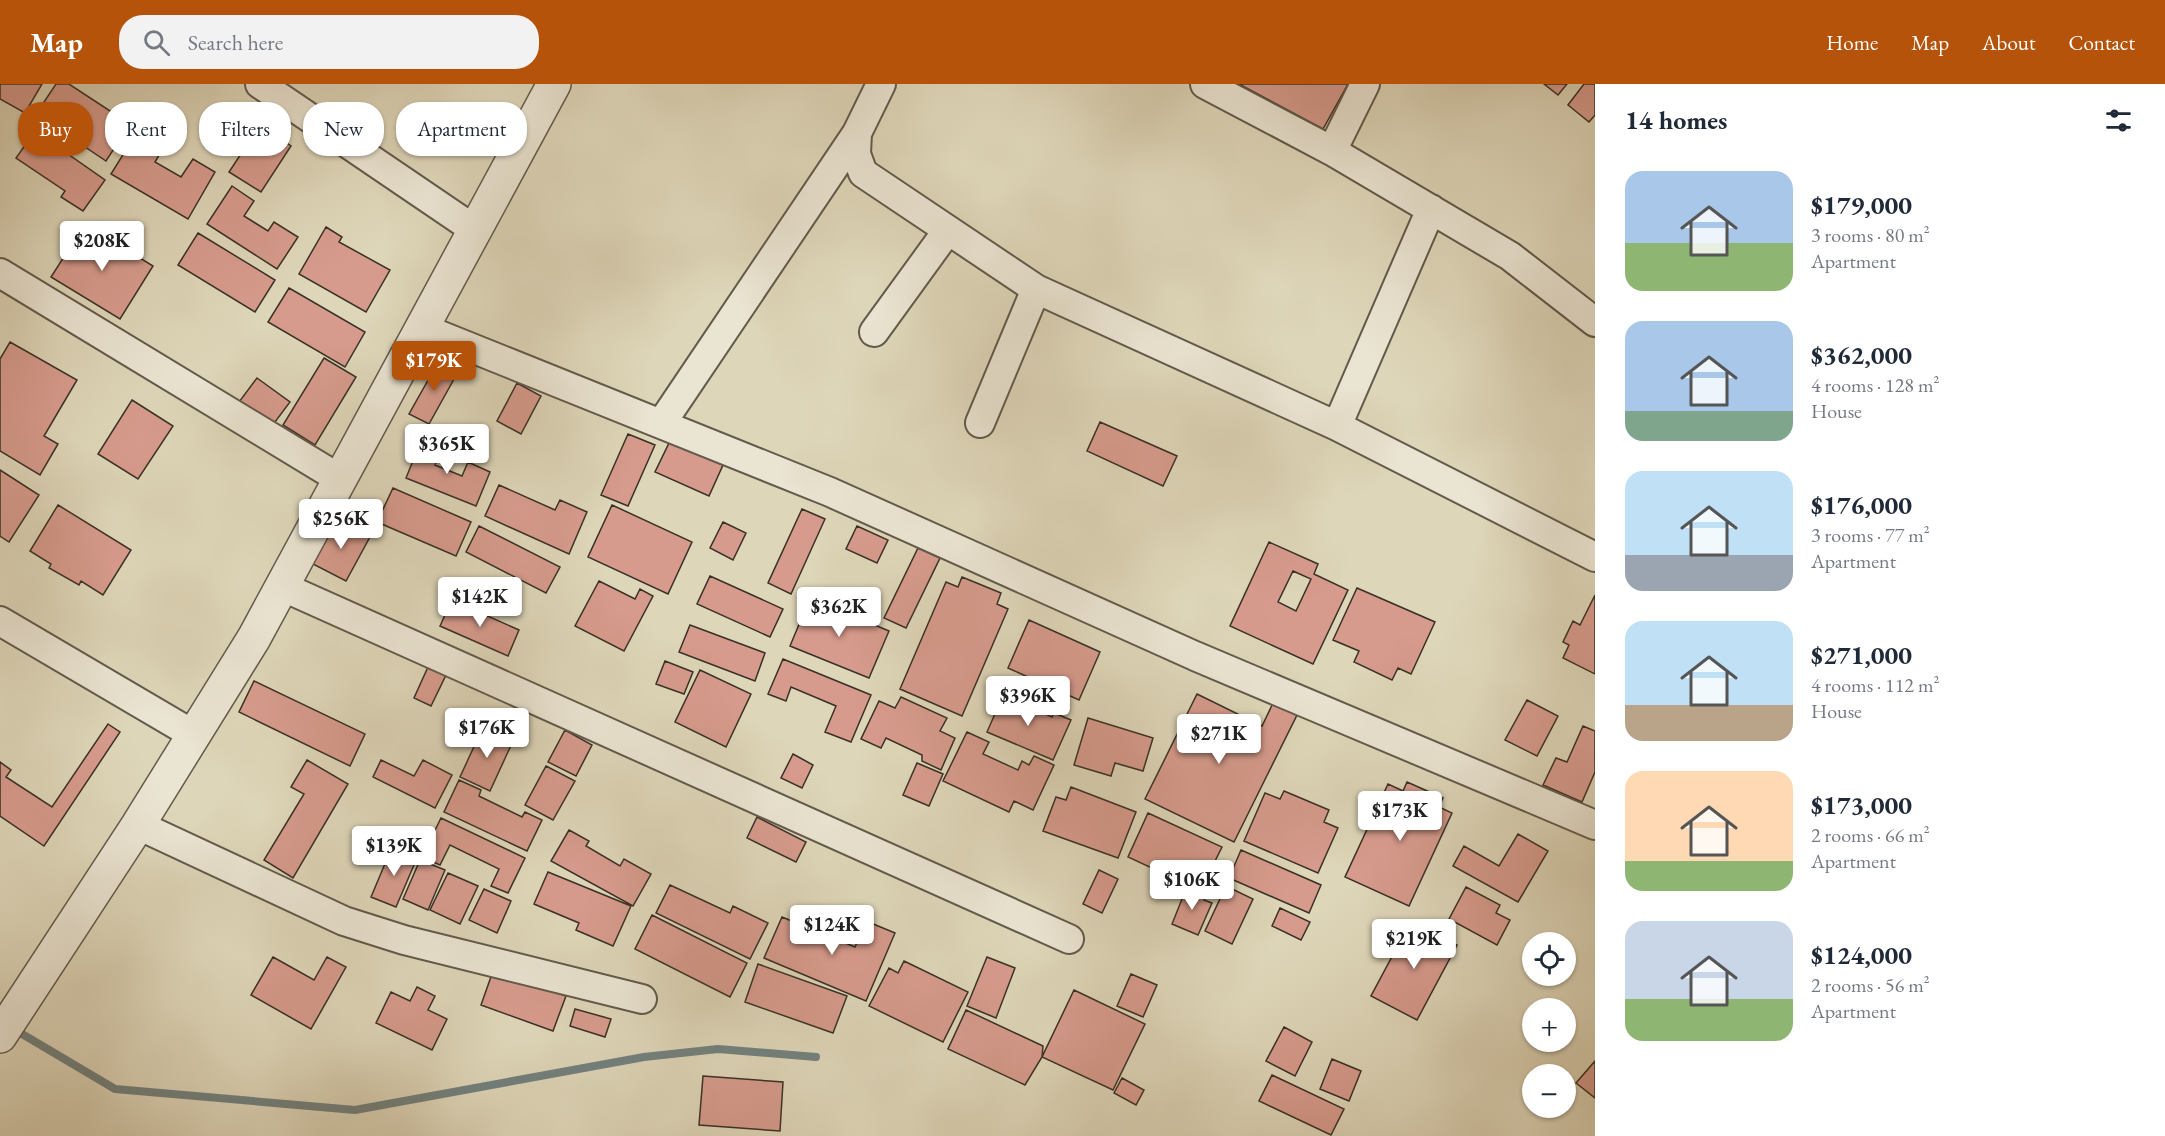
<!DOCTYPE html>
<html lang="en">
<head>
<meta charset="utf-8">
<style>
  :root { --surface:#fff; --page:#f2f2f3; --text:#1f2937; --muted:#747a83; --accent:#b45309 }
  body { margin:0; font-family:"EB Garamond",serif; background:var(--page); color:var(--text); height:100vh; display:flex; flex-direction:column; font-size:22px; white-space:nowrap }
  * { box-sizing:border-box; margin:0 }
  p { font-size:20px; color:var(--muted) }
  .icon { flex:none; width:33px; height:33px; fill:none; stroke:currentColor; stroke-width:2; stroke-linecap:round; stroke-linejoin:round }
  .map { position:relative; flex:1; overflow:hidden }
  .side { display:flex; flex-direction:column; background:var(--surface); width:570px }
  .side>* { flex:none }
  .guide { position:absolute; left:18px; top:18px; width:570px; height:54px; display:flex; gap:12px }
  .fabs { position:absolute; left:1522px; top:848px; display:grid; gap:12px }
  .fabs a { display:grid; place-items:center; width:54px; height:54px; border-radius:50%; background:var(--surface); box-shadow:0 2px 4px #0004; font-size:30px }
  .price { position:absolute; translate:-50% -51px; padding:0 14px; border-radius:6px; background:#fff; color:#222; font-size:20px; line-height:39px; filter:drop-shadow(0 2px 3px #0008) }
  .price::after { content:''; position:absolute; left:50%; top:36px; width:18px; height:14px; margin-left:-9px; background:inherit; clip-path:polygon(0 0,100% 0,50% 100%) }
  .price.on { background:var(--accent); color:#fff }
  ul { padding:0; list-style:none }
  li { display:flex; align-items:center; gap:18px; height:150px; padding:0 30px }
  li span { display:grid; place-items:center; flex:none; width:168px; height:120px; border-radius:18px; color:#555 }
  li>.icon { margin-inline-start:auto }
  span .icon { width:72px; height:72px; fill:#fffc; stroke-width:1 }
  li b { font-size:26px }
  h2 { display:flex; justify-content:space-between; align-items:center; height:72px; padding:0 30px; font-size:26px }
  .tag { padding:0 21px; border-radius:24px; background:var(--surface); box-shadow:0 2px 4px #0004; font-size:21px; line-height:54px }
  .tag.on { background:var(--accent); color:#fff }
  header { display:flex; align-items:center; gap:36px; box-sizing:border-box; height:84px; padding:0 30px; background:var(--accent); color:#fff }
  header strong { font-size:28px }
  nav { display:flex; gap:33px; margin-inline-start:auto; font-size:21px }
  .search { width:420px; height:54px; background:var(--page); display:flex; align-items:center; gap:15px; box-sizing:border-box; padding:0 21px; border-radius:24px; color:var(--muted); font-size:22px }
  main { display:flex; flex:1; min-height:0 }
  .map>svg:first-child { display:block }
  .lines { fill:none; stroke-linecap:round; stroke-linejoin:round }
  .stream { stroke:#72817f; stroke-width:8 }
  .building { fill:#d79b8d; stroke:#393126; stroke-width:1.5; fill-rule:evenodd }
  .minor-casing { stroke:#625a4b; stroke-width:32 }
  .tertiary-casing { stroke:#625a4b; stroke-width:36 }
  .minor { stroke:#eae4d2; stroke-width:28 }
  .tertiary { stroke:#eae4d2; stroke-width:33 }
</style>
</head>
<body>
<header>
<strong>Map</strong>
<div class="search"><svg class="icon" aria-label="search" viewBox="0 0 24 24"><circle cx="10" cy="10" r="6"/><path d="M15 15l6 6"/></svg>Search here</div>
<nav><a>Home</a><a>Map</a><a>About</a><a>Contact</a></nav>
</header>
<main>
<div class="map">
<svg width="1595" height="1052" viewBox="0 0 1595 1052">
  <rect width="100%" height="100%" fill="#ded6b9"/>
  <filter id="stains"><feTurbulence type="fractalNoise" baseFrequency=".00333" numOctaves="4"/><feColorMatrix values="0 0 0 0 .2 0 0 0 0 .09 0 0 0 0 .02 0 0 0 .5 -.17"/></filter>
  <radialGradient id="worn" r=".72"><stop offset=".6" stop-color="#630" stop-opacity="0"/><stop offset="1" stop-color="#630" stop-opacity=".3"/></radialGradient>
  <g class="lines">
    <!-- stream -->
    <path class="stream" d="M12,944L115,1005L355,1026L644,973L718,965L816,973"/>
  </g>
  <!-- building -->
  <path class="building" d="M0,0H42L25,29L0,15Z
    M56,0H69L130,40L106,77L36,30Z
    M1239,0H1348L1323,45Z
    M1544,0H1567L1558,11Z
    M1584,0H1595V31L1589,38L1568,21Z
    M260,41L291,62L261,108L229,88Z
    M35,47L105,96L83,127L61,113L65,107L16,74Z
    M134,53L161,68L155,78L181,93L193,75L215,88L188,135L111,90Z
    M232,102L254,117L244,132L268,147L274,138L298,153L277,185L207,140Z
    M85,140L153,182L120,235L51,193Z
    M326,143L342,153L339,158L390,186L366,228L299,190Z
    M198,149L275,196L255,228L178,181Z
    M289,204L365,248L345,283L268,238Z
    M10,258L77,296L44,352L58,360L40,391L0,367V275Z
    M324,274L356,293L315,361L283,341Z
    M440,275L459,286L429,340L409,330Z
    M257,294L290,318L272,342L239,318Z
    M517,299L541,312L521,350L497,337Z
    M132,316L173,342L138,395L98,370Z
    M1100,338L1177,372L1163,402L1087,367Z
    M628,350L655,361L628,422L601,411Z
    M422,354L443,363L435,381L462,392L468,378L490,388L476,422L406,394Z
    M670,357L723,381L709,412L655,388Z
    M0,386L39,411L9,458L0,452Z
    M499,401L555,426L560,416L587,428L569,470L485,432Z
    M393,404L471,438L456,472L377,438Z
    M58,421L131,466L103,511L81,497L79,501L49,484L51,480L30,467Z
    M612,421L692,458L668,510L588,473Z
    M802,425L825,435L791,510L768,499Z
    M341,435L371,451L346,497L311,479L327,449L333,451Z
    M723,438L746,449L733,476L710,464Z
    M479,442L560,483L546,509L466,468Z
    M857,442L888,456L877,479L846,465Z
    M1269,458L1318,480L1314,490L1348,506L1313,580L1230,542ZM1293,487L1311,495L1296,527L1278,518Z
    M918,464L940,474L906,544L884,534Z
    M710,492L783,525L770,553L697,520Z
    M962,493L1001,509L997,520L1008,525L962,632L900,605L946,498L958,503Z
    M599,497L635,515L640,505L653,512L624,567L575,542Z
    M1357,504L1435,538L1411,590L1398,584L1392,596L1354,578L1359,567L1333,556Z
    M1595,511V590L1563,574L1569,561L1563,558L1573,537L1580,541Z
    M810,514L889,547L869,594L790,562Z
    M452,516L519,546L508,572L440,542Z
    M1029,536L1100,568L1079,616L1008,584Z
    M690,541L765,569L755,597L679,568Z
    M783,575L871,611L851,658L825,648L836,622L791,603L786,617L768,610Z
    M665,577L693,588L684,610L656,600Z
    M428,583L446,591L431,622L414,614Z
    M700,586L751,610L726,663L675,638Z
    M254,597L365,650L350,682L239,628Z
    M1005,607L1018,612L1016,617L1052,633L1054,629L1071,636L1053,676L987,648Z
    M1197,610L1262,642L1274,617L1298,629L1234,758L1145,715Z
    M901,613L947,634L940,647L955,654L941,686L922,677V671L886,654L881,664L861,655L879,617L895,624Z
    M1527,616L1558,632L1537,672L1505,656Z
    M1088,634L1153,654L1143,687L1115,679L1111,692L1074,681Z
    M108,640L120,648L44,762L0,732V678L11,686L6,693L52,723Z
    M1583,642L1595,647V688L1582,718L1543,701L1556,674L1567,678Z
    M483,643L513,657L490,707L460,693Z
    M565,646L592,661L576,692L548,678Z
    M967,648L989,658L983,670L1018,686L1022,677L1029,681L1034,672L1054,681L1033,726L1014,717L1009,728L943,697Z
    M793,670L813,681L802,704L781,694Z
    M307,676L348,700L293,794L264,776L304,710L291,703Z
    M381,676L414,692L423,676L452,691L435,724L373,693Z
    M917,679L943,690L929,722L903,711Z
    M546,682L575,697L553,736L525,721Z
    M459,696L481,706L479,712L522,733L525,728L542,736L527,767L444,728Z
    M1407,698L1443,714L1439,723L1452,729L1409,822L1345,793L1388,700L1403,707Z
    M1071,703L1136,728L1118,774L1043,747L1056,713L1066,716Z
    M1284,707L1329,726L1324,738L1338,744L1318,789L1244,757L1265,709L1280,715Z
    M1148,729L1222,763L1207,793L1193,787L1186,800L1128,773Z
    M757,733L806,758L796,778L747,754Z
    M441,734L525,774L508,809L491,802L499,785L450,761L440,781L422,773Z
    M569,746L589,757L586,762L620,782L624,775L651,790L633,822L551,777Z
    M1518,750L1548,767L1518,818L1453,782L1464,762L1499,782Z
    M392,763L417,774L396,823L371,813Z
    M1241,766L1321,801L1309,829L1229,794Z
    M420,776L445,786L428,826L403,815Z
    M1099,786L1118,795L1102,829L1083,820Z
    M548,788L631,822L613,862L576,846L579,839L534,820Z
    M448,789L478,802L460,840L430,826Z
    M670,801L730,829L733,822L768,839L750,875L656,829Z
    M1226,802L1253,815L1232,860L1205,847Z
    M1197,803L1207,808L1204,816L1212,819L1198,851L1172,840L1186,805L1194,809Z
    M1466,803L1500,821L1496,829L1510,836L1497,861L1449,835Z
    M484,805L511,817L497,849L469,836Z
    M1280,824L1310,838L1301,856L1272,842Z
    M652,831L747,879L730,913L635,865Z
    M782,833L855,863L866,837L895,849L866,917L764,874Z
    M1411,837L1457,861L1417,936L1371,912Z
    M273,873L314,896L327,873L346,883L311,945L251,911Z
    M987,873L1015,884L996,934L967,922Z
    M904,877L968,908L943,958L869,922L889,884L898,889Z
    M758,880L847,912L833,949L745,918Z
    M493,887L566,912L553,947L481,921Z
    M1131,890L1157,901L1143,933L1117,922Z
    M417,903L435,912L428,926L447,935L432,966L376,939L391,908L410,917Z
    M1074,906L1145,940L1113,1006L1042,973Z
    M575,925L611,935L605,953L570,942Z
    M966,926L1043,962L1042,973L1025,1001L948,965Z
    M1284,943L1312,958L1295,992L1266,977Z
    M1332,975L1361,987L1349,1017L1320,1005Z
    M1595,977V1014L1576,999Z
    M1272,991L1344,1025L1331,1051L1259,1017Z
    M703,992L783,998L780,1047L699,1041Z
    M1122,994L1144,1006L1136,1021L1114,1009Z"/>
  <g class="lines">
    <!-- minor casing -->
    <g class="minor-casing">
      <path id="minor" d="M260,0L475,146
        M881,0L857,49L856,70L863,89L1036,205L1337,342L1595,473
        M1205,0L1332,67L1510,172L1595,238
        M1332,67L1365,0
        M0,189L340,395
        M422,244L830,408L1195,572L1595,741
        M874,248L948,146
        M980,339L1036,205
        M661,340L857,49
        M1337,342L1431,125
        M281,502L1069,855
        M0,537L194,651
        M138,741L344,837L404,856L642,915"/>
    </g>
    <!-- tertiary casing -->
    <g class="tertiary-casing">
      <path id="tertiary" d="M0,952L138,741L254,554L554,0"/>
    </g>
    <!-- minor -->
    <use href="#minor" class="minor"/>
    <!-- tertiary -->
    <use href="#tertiary" class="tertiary"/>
  </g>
  <rect width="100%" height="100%" filter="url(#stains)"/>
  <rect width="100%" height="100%" fill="url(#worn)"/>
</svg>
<div class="fabs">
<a><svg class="icon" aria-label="locate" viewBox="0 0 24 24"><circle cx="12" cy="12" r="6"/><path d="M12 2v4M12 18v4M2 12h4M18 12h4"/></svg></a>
<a>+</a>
<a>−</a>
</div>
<b class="price" style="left:102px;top:188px">$208K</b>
<b class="price on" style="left:434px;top:308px">$179K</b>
<b class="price" style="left:447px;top:391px">$365K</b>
<b class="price" style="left:341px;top:466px">$256K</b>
<b class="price" style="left:480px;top:544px">$142K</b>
<b class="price" style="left:839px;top:554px">$362K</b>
<b class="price" style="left:1028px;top:643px">$396K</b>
<b class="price" style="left:487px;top:675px">$176K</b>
<b class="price" style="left:1219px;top:681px">$271K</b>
<b class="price" style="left:1400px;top:758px">$173K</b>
<b class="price" style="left:394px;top:793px">$139K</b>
<b class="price" style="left:1192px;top:827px">$106K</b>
<b class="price" style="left:832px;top:872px">$124K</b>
<b class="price" style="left:1414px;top:886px">$219K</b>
<div class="guide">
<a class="tag on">Buy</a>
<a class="tag">Rent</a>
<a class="tag">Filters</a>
<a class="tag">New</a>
<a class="tag">Apartment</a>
</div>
</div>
<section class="side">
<h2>14 homes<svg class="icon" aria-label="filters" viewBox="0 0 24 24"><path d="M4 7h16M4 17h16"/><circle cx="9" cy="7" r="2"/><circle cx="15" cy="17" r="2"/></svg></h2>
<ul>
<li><span style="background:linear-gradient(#a9c7e8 60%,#8fb573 0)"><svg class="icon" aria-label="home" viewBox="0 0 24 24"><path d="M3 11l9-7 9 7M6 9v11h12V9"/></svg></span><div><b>$179,000</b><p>3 rooms · 80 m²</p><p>Apartment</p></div></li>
<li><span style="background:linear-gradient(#a9c7e8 75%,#7fa58c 0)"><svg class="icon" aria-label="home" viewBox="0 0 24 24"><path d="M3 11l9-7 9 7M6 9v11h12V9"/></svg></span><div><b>$362,000</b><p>4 rooms · 128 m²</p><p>House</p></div></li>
<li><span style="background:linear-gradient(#bfe0f5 70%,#9aa5b1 0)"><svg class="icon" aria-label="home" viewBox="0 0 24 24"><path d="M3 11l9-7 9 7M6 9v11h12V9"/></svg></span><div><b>$176,000</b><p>3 rooms · 77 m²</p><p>Apartment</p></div></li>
<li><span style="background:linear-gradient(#bfe0f5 70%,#b9a48a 0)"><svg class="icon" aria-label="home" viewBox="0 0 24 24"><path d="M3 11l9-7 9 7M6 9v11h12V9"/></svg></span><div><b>$271,000</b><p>4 rooms · 112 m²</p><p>House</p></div></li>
<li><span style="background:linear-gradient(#ffd9b3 75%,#8fb573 0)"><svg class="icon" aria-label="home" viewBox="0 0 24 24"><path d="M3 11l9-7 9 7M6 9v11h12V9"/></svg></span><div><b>$173,000</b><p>2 rooms · 66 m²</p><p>Apartment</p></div></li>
<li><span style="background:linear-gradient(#c9d6e8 65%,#8fb573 0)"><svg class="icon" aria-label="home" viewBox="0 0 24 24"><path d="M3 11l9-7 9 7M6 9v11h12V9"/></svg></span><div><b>$124,000</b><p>2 rooms · 56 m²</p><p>Apartment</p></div></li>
</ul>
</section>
</main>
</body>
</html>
